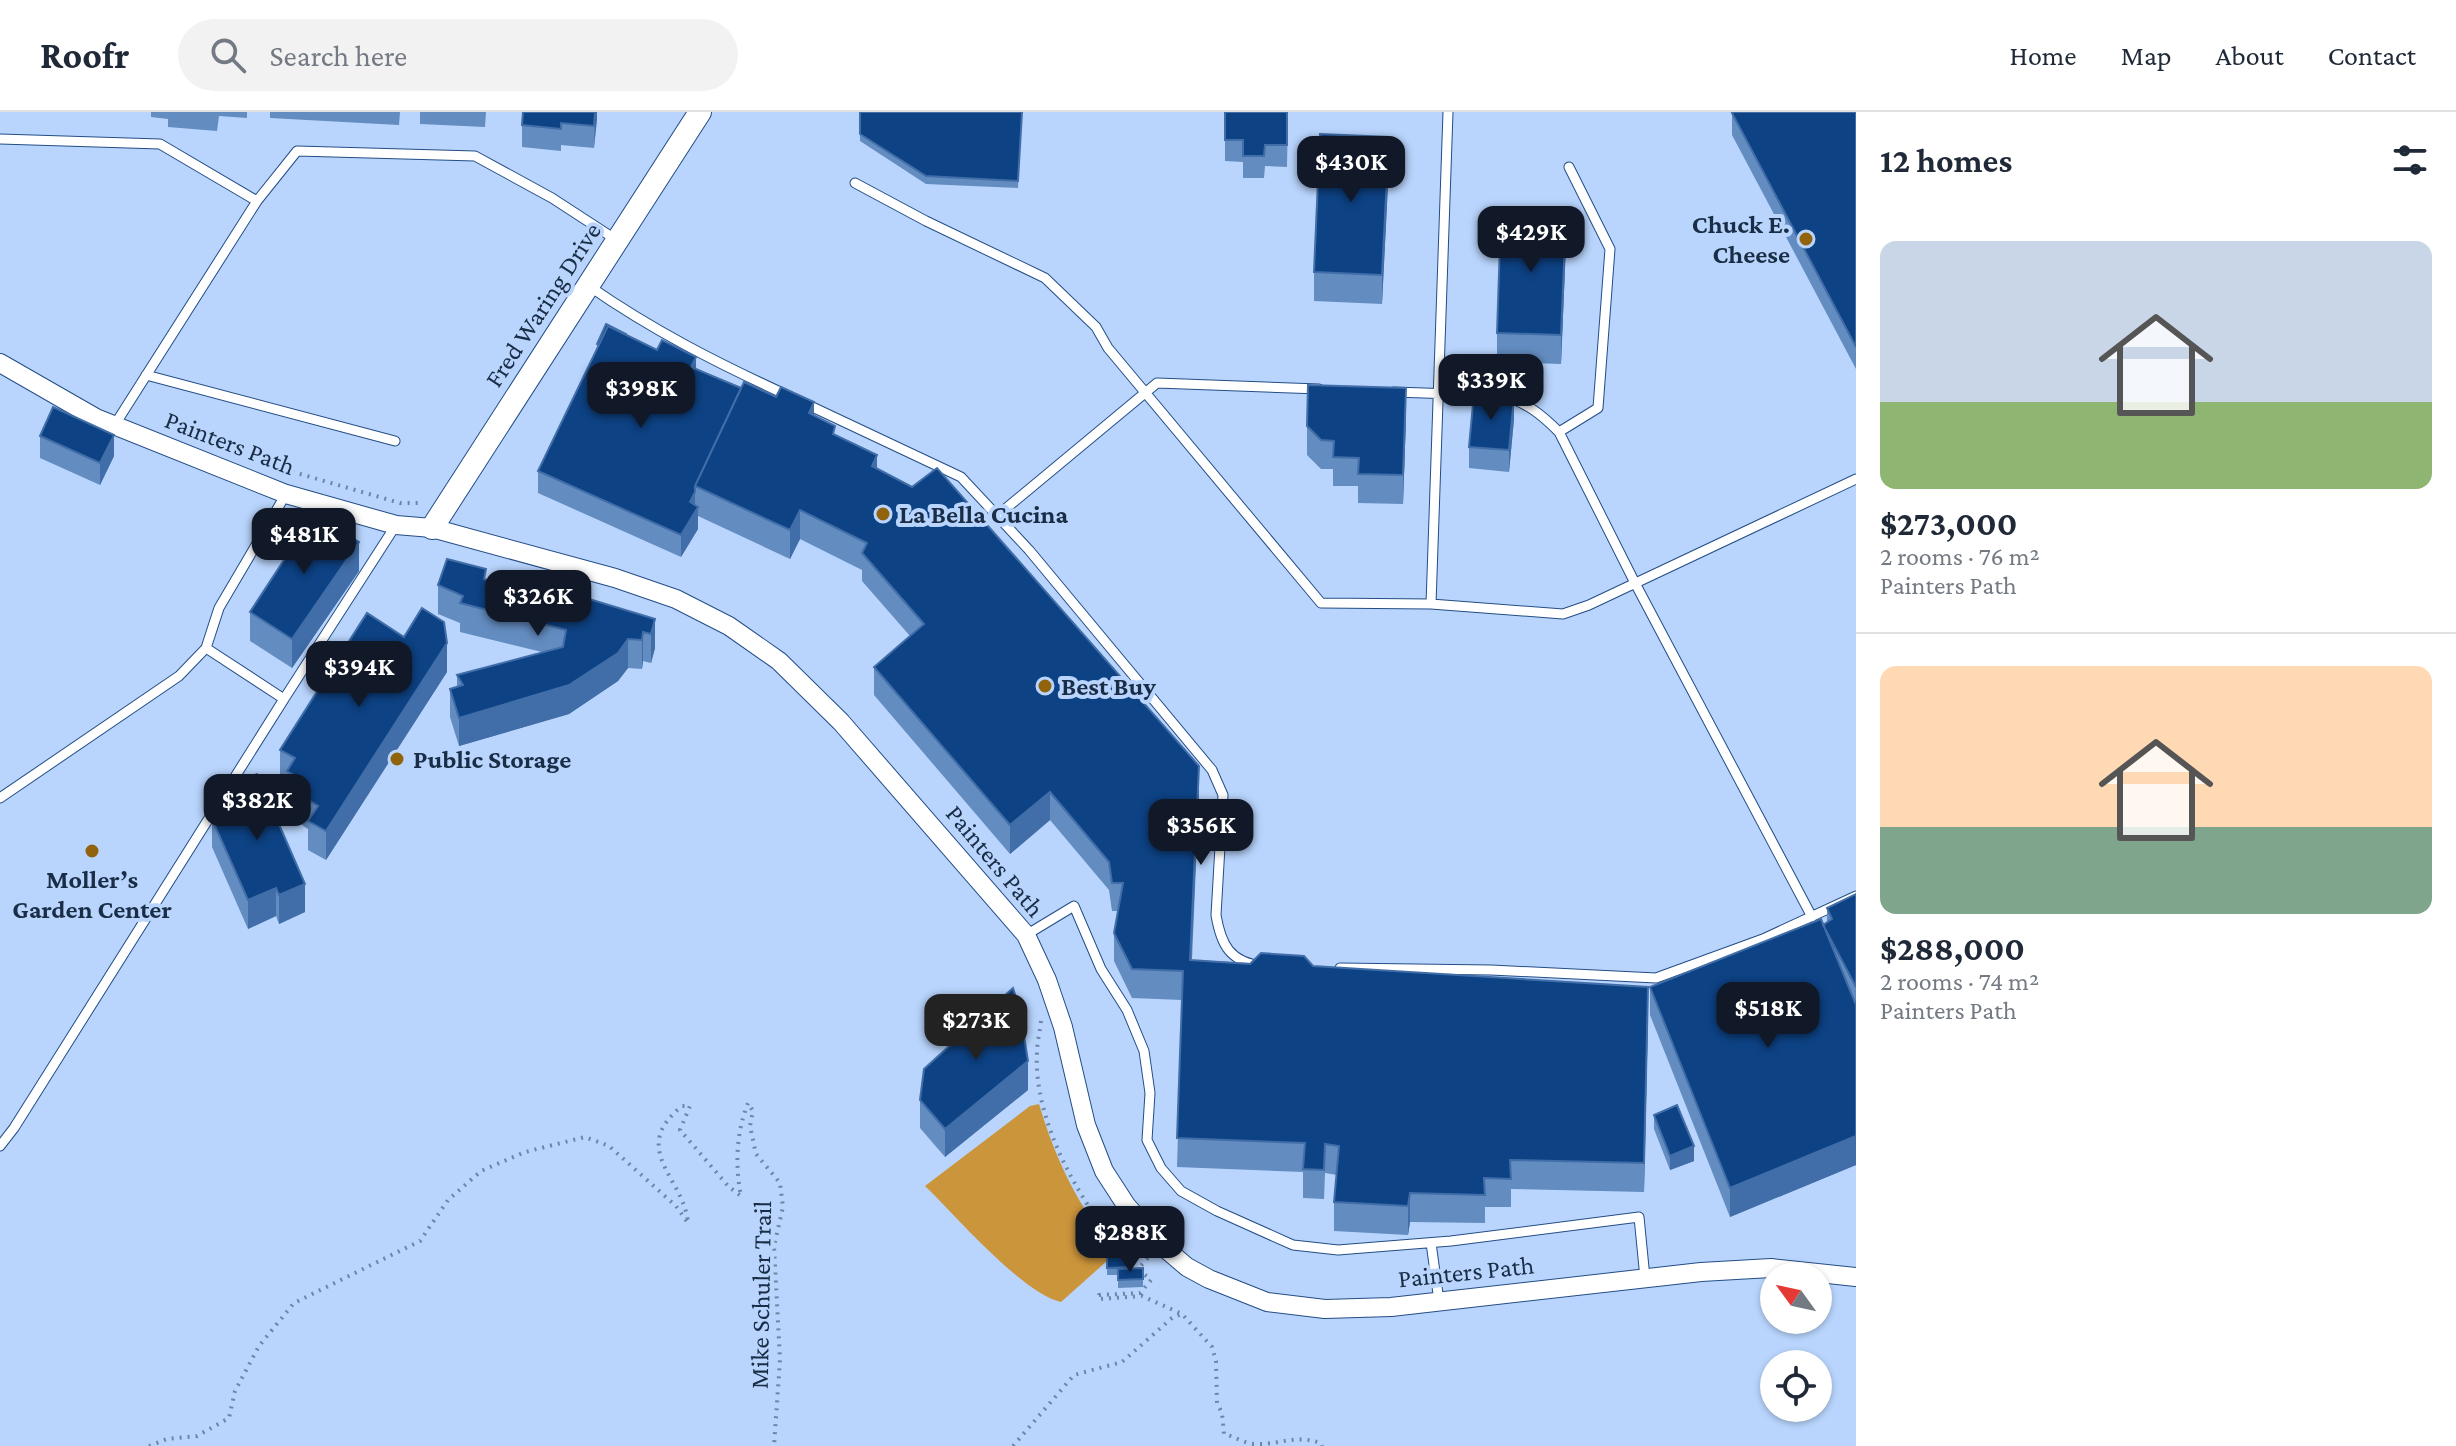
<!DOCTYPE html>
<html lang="en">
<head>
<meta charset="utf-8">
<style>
  :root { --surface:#fff; --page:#f2f2f3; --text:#1f2937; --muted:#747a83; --line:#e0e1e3; --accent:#111827 }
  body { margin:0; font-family:"Crimson Pro",serif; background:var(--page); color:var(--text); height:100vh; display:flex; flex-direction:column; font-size:30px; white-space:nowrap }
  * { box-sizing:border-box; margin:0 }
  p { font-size:26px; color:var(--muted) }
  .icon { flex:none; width:44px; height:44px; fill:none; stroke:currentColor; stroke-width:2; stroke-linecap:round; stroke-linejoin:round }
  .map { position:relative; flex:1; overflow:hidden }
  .panel { display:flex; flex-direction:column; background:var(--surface); width:600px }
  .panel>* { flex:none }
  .needle { width:52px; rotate:303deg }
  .tools { position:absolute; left:1760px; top:1150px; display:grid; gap:16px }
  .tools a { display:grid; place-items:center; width:72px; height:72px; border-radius:50%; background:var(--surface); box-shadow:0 2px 6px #0004; font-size:40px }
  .price { position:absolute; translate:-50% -68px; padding:0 18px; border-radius:16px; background:var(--accent); color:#fff; font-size:26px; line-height:52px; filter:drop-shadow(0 2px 4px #0008) }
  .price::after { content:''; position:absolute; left:50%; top:48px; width:24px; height:18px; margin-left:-12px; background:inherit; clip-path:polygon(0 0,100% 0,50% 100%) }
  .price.selected { background:#222; color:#fff }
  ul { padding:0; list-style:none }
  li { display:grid; align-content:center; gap:16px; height:424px; padding:0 24px }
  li+li { border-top:2px solid var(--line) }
  li span { display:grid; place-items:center; height:248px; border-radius:16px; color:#555 }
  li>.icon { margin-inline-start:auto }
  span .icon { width:144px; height:144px; fill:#fffc; stroke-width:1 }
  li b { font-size:34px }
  h2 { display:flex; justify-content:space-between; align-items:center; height:96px; padding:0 24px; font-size:34px }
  header { display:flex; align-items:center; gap:48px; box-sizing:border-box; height:112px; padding:0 40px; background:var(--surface); border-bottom:2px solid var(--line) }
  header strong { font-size:38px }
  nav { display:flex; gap:44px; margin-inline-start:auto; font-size:28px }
  .search { width:560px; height:72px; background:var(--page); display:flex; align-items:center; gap:20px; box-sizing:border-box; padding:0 28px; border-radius:44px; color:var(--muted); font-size:30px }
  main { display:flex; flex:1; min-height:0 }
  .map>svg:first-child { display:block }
  .green { fill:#cb953c }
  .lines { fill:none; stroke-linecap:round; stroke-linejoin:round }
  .service-casing { stroke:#234d86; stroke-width:11 }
  .minor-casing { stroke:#234d86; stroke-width:20 }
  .tertiary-casing { stroke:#234d86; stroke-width:24 }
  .path { stroke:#6e86a6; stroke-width:4; stroke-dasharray:2 6; stroke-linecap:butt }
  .service { stroke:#fff; stroke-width:9 }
  .minor { stroke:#fff; stroke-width:18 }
  .tertiary { stroke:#fff; stroke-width:22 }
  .wall { fill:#638cc0 }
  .shaded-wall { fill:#416ea8 }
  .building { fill:#0d4284; stroke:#416ea8; stroke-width:2 }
  .poi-dot { fill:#90630c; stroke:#b9d5fd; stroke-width:3 }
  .labels { text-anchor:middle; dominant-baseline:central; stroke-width:8; stroke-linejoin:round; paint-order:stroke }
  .poi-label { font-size:26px; font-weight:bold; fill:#1a2d46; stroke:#b9d5fd; text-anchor:start }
  .street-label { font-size:26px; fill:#1a2d46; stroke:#b9d5fd }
</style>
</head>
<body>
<header>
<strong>Roofr</strong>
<div class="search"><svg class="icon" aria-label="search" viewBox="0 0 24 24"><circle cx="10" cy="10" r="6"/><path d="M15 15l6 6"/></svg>Search here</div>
<nav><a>Home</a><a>Map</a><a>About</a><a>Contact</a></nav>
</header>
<main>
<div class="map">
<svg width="1856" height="1334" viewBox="0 0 1856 1334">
  <rect width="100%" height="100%" fill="#b9d5fd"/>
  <!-- green -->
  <path class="green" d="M1039,992C1056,1049 1078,1094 1116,1141L1061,1190C1021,1180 957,1105 925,1074L1030,994Z"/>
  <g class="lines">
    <!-- service casing -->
    <g class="service-casing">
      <path id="service" d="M0,27L160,32L257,89
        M855,71L926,109L1045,166L1096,215L1108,236L1321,491L1431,492L1563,502L1589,493L1856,367
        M589,174C652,218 719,252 789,284
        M146,263L395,329
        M1394,280L1483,283
        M1502,284C1526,290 1541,302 1559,320L1635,471L1812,805
        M806,292L961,365L1029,438L1212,658L1223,683L1216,803C1221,833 1230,850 1262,854
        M114,314L257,89L297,39L475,44L552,86L615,127
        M1559,320L1598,296L1610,137L1569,55
        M286,382L219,496L206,536L284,587L396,413
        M998,403L1157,271L1319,277
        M1431,492L1448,0
        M0,686L179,564L206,536
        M1026,823L1074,794L1101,857L1127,898L1144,939L1150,981L1147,1028L1161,1056L1181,1079L1217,1099L1293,1133L1338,1138L1451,1129L1639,1105L1645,1166
        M1340,856L1491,858L1656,866L1763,827L1856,784
        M0,1034L14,1016L284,587
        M1431,1131L1439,1189"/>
    </g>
    <!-- minor casing -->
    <g class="minor-casing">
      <path id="minor" d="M0,251L96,306L286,382L396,413L432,416L615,466L676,487L729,514L779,549L841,610L1026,823L1047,868L1063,915L1086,1013L1104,1059L1126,1093L1160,1132L1187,1155L1209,1167L1267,1190L1325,1197L1391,1195L1701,1160L1771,1156L1856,1165"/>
    </g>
    <!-- tertiary casing -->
    <g class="tertiary-casing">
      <path id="tertiary" d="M432,416L700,0"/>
    </g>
    <!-- path -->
    <path class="path" d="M269,353L400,391H422
      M1041,909C1040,920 1037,930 1037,940C1033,1009 1080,1091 1124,1141L1119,1147
      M1148,1146L1138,1157L1151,1168L1140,1181L1099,1183V1187L1142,1184L1182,1202L1212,1235L1216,1249L1217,1291L1222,1301L1224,1322C1234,1324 1245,1332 1255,1332C1281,1333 1294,1322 1321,1331L1322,1334
      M149,1334L167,1327L197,1324L229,1306L235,1279L259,1234L294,1191L420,1129L448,1088L481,1059L525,1040L585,1025L609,1034L676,1094L688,1111C684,1065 628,1038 682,994H690L680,1018L729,1075L741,1084C735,1054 736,1021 748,991L753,999L750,1014L756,1042L780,1071L783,1095L774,1134L780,1248L774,1334
      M1013,1334L1074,1263L1122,1250L1172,1206L1182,1202"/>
    <!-- service -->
    <use href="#service" class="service"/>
    <!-- minor -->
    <use href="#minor" class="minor"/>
    <!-- tertiary -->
    <use href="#tertiary" class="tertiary"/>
  </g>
  <!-- wall -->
  <path class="wall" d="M151,0H247V6L219,4L217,19L168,15V7L151,5Z
    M270,0H400L399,13L270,6Z
    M420,0H486L485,15L420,12Z
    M597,0L594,36L561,33V39L522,35V13Z
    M860,0H1022L1018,76L926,72L860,29Z
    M1225,0H1288L1287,55L1265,54L1264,66H1243V50L1225,49Z
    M1856,0V257L1732,23V1Z
    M1389,53L1382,192L1314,189V160Z
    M1566,133L1561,252L1497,250V221Z
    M626,223L696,257L814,304L835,323L877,356L1199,683L1192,848L1313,854L1648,904L1644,1080L1511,1077V1095H1485V1111L1410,1110L1408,1123L1334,1119V1090L1337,1063L1325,1061L1324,1087L1303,1086V1060L1177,1055L1182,888L1132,886L1114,849V821L1118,799H1112L1109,778L1050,708L1010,742L874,583V555L910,524L862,469V458L800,427L790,447L698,404V417L681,445L538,381V359L597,237V232Z
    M1406,305L1403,392L1358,391V374H1333V357H1321L1307,343V314Z
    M1514,307L1509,360L1469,356V335Z
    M40,324L114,344L100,373L40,346Z
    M359,459L292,556L250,529V500Z
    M486,467L532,480L655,507V536L651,551L643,549L642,557L628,556L618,569L569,602L459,634L450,605V577L457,575V563L542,540L460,520V511L438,502V473Z
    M447,560L326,748L308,738V717L295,708V692L287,687V671L280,667V638Z
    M257,662L305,800L279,812L276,804L248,817L212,735V707L226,701V685L231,683V673Z
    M1856,782V1053L1730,1105L1650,903V875L1823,813L1827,810V796Z
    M1028,978L945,1045L920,1016V988Z
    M1654,1003L1694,1049L1670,1058L1654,1017Z
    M1132,1143V1156H1143V1175L1118,1176V1163H1107V1144Z"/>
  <!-- shaded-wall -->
  <path class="shaded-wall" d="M595,0H597V8L594,36Z
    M1389,25V53L1382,192V163Z
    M1566,104V133L1561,252V223Z
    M696,245V266L691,255Z
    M1406,276V305L1403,392V363Z
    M1514,285V307L1509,360V338Z
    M814,290V319L809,301Z
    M114,323V344L100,373V351Z
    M877,343V372L872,354Z
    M695,380V399L698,395V417L681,445V423L690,390Z
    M800,398V427L790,447V418Z
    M359,430V459L292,556V527Z
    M655,507V536L651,551V522Z
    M643,520V549L642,557V528Z
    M628,527V556L618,569L569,602L459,634V606Z
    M447,531V560L326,748V719Z
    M1199,654V683L1190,876V848Z
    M1050,680V708L1010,742V713Z
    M305,772V800L279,812V783Z
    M276,776V804L248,817V788Z
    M1648,875V904L1644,1080V1051Z
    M1028,949V978L945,1045V1017Z
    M1856,1024V1053L1730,1105V1076Z
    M1694,1034V1049L1670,1058V1044Z
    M1410,1081V1110L1408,1123V1094Z"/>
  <!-- building -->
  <path class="building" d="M523,0H595L594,14L561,11V17L522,13Z
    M860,0H1022L1018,69L926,64L860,22Z
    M1225,0H1287V33H1265L1264,44H1243V28H1225Z
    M1734,0H1856V235L1732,1Z
    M1320,22L1389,25L1382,163L1314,160Z
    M1501,102L1566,104L1561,223L1497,221Z
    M606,212L626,222V223L608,214L599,233L597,232Z
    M608,214L657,238L662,228L696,245L691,255L741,276L695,374V380L690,390L698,395L681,423L538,359Z
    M744,270L776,285L781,275L814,290L809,301L835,314L833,322L877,343L872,354L912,375L937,356L1199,654L1190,848L1250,852L1261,841L1304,844L1313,854L1648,875L1644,1051L1510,1048L1511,1067L1484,1066L1485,1083L1410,1081L1408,1094L1334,1090L1339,1034L1325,1032L1324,1058L1303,1057L1305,1031L1177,1026L1183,859L1132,857L1114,821L1123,771H1112L1109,750L1050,680L1010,713L874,555L924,512L862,441L867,431L800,398L790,418L695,374Z
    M1308,273L1406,276L1403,363L1358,362L1359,346L1333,345L1334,329L1321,328L1307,314Z
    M1474,281L1514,285L1509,338L1469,335Z
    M53,295L114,323L100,351L40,324Z
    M314,402L359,430L292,527L250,500Z
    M447,447L486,457L484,467L532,480L533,470L655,507L651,522L643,520L642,528L628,527L618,541L569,573L459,606L450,577L463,573L457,563L563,535L566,518L460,491L463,484L438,473Z
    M422,496L444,510L447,531L326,719L308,709L318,694L295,679L302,668L287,659L295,646L280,638L367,501L404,525Z
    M257,662L305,772L279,783L276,776L248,788L212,707L231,698L226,685L236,681L231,673Z
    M1856,782V875L1823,813L1832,807L1827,796Z
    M1821,807L1856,893V1024L1730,1076L1650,875Z
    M1013,876L1020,898L1028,949L945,1017L920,988L924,957Z
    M1677,993L1694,1034L1670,1044L1654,1003Z
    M1132,1143V1155L1107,1156V1144Z
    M1143,1156V1167L1118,1168V1157Z"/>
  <!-- markers -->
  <g class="poi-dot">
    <circle cx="1806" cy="127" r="8"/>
    <circle cx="883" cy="402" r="8"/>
    <circle cx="1045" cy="574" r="8"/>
    <circle cx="397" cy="647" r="8"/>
    <circle cx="92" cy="739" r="8"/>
  </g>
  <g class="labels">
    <!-- poi labels -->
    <g class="poi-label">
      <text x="1790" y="112" text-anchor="end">Chuck E.<tspan x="1790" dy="30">Cheese</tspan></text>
      <text x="899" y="402">La Bella Cucina</text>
      <text x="1061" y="574">Best Buy</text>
      <text x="413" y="647">Public Storage</text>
      <text x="92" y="767" text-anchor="middle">Moller’s<tspan x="92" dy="30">Garden Center</tspan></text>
    </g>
    <!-- street labels -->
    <g class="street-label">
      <text transform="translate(543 193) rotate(-57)">Fred Waring Drive</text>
      <text transform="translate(230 331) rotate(21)">Painters Path</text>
      <text transform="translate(995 749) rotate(50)">Painters Path</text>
      <text transform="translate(1466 1160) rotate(-6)">Painters Path</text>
      <text transform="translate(761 1183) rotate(-89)">Mike Schuler Trail</text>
    </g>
  </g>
</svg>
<div class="tools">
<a><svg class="needle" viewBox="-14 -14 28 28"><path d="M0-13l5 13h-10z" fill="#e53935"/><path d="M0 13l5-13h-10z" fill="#747a83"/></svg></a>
<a><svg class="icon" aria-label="locate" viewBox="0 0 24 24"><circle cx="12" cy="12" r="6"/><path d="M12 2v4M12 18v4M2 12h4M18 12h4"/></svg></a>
</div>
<b class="price" style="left:1351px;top:92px">$430K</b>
<b class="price" style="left:1531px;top:162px">$429K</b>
<b class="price" style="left:1491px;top:310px">$339K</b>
<b class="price" style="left:641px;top:318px">$398K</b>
<b class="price" style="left:304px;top:464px">$481K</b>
<b class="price" style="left:538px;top:526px">$326K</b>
<b class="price" style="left:359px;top:597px">$394K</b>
<b class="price" style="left:257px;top:730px">$382K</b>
<b class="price" style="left:1201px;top:755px">$356K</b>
<b class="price" style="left:1768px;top:938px">$518K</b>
<b class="price selected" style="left:976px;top:950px">$273K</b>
<b class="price" style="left:1130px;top:1162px">$288K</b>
</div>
<section class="panel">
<h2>12 homes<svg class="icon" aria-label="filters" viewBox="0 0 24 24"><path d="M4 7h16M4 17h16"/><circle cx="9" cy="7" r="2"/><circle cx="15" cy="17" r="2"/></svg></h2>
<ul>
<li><span style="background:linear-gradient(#c9d6e8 65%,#8fb573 0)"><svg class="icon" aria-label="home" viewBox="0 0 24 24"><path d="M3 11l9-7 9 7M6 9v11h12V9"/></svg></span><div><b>$273,000</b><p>2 rooms · 76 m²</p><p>Painters Path</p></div></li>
<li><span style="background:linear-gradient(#ffd9b3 65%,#7fa58c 0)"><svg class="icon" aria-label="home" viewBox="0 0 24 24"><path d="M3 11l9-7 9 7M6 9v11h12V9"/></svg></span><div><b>$288,000</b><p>2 rooms · 74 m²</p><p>Painters Path</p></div></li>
</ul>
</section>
</main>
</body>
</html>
